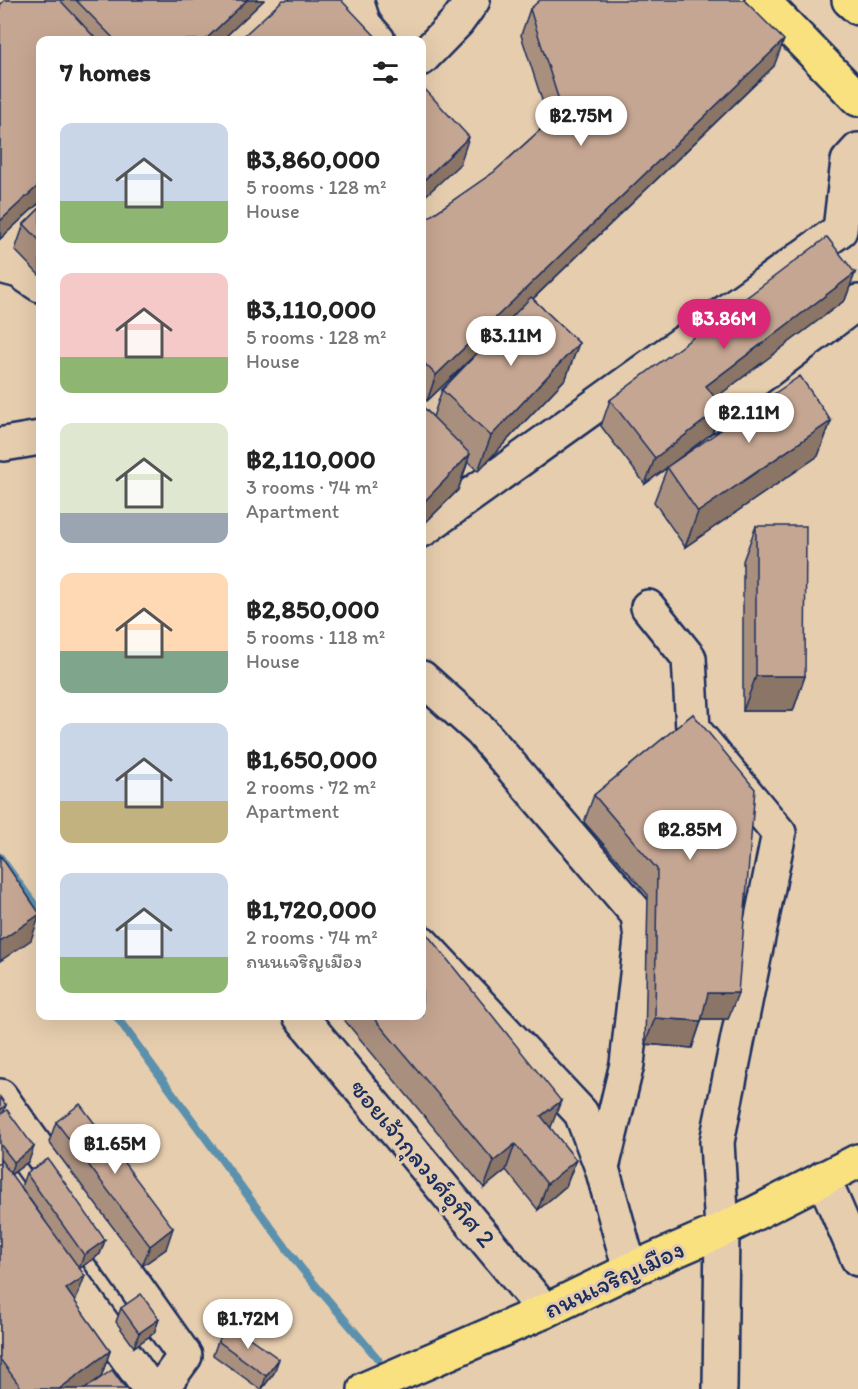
<!DOCTYPE html>
<html lang="en">
<head>
<meta charset="utf-8">
<style>
  :root { --surface:#fff; --page:#f6f6f6; --text:#222; --muted:#767676; --accent:#db2777 }
  body { margin:0; font-family:Itim,"Playpen Sans Thai",sans-serif; background:var(--page); color:var(--text); height:100vh; display:flex; flex-direction:column; font-size:22px; white-space:nowrap }
  * { box-sizing:border-box; margin:0 }
  p { font-size:20px; color:var(--muted) }
  .icon { flex:none; width:33px; height:33px; fill:none; stroke:currentColor; stroke-width:2; stroke-linecap:round; stroke-linejoin:round }
  .map { position:relative; flex:1; overflow:hidden }
  .side { position:absolute; left:36px; top:36px; width:390px; height:984px; display:flex; flex-direction:column; background:var(--surface); border-radius:12px; box-shadow:0 6px 24px #0002 }
  .side>* { flex:none }
  .price { position:absolute; translate:-50% -51px; padding:0 14px; border-radius:21px; background:#fff; color:#222; font-size:20px; line-height:39px; filter:drop-shadow(0 2px 3px #0008) }
  .price::after { content:''; position:absolute; left:50%; top:36px; width:18px; height:14px; margin-left:-9px; background:inherit; clip-path:polygon(0 0,100% 0,50% 100%) }
  .price.selected { background:var(--accent); color:#fff }
  ul { padding:0; list-style:none }
  li { display:flex; align-items:center; gap:18px; height:150px; padding:0 24px }
  li span { display:grid; place-items:center; flex:none; width:168px; height:120px; border-radius:12px; color:#555 }
  li>.icon { margin-inline-start:auto }
  span .icon { width:72px; height:72px; fill:#fffc; stroke-width:1 }
  li b { font-size:26px }
  h2 { display:flex; justify-content:space-between; align-items:center; height:72px; padding:0 24px; font-size:26px }
  .map>svg:first-child { display:block }
  .lines { fill:none; stroke-linecap:round; stroke-linejoin:round }
  .stream { stroke:#5b91ae; stroke-width:8 }
  .minor-casing { stroke:#1b2f5e; stroke-width:38 }
  .major-casing { stroke:#1b2f5e; stroke-width:38 }
  .highway-casing { stroke:#1b2f5e; stroke-width:38 }
  .minor { stroke:#e6cdae; stroke-width:33 }
  .major { stroke:#fae180; stroke-width:33 }
  .highway { stroke:#fae180; stroke-width:33 }
  .wall { fill:#a98f7e; stroke:#1b2f5e; stroke-width:1.5 }
  .shaded-wall { fill:#8a7466; stroke:#1b2f5e; stroke-width:1.5 }
  .building { fill:#c5a692; stroke:#1b2f5e; stroke-width:1.5 }
  .labels { text-anchor:middle; dominant-baseline:central; stroke-width:6; stroke-linejoin:round; paint-order:stroke }
  .street-label { font-size:26px; fill:#1b2f5e; stroke:#e6cdae }
</style>
</head>
<body>
<div class="map">
<svg width="858" height="1389" viewBox="0 0 858 1389">
  <rect width="100%" height="100%" fill="#e6cdae"/>
  <filter id="ink" filterUnits="userSpaceOnUse"><feTurbulence type="fractalNoise" baseFrequency=".0167" numOctaves="2"/><feDisplacementMap in="SourceGraphic" scale="12" xChannelSelector="R" yChannelSelector="G"/><feConvolveMatrix kernelMatrix="1 2 1 2 8 2 1 2 1" color-interpolation-filters="sRGB"/></filter>
  <g filter="url(#ink)">
    <g class="lines">
      <!-- stream -->
      <path class="stream" d="M0,857L40,912
        M116,1016L301,1268L378,1359"/>
      <!-- minor casing -->
      <g class="minor-casing">
        <path id="minor" d="M356,0L364,24L378,40
          M230,40L272,0
          M422,58L457,22L473,0
          M0,261L40,222
          M0,266L19,271L40,285
          M709,415L858,302
          M4,444L40,438
          M422,530L840,230L848,161L858,150
          M648,607L689,658L693,729L779,833L717,1142L722,1230L720,1389
          M422,678L481,731L638,915L641,939L627,1064L602,1168
          M422,943L581,1113L602,1168L630,1270
          M300,1016L545,1311
          M0,1096L185,1356L161,1389
          M823,1178L858,1259
          M0,1181L149,1388L154,1389"/>
      </g>
      <!-- major casing -->
      <g class="major-casing">
        <path id="major" d="M762,0L858,99
          M365,1389L545,1311L630,1270L722,1230L858,1161"/>
      </g>
      <!-- highway casing -->
      <g class="highway-casing">
        <path id="highway" d="M849,0L858,8"/>
      </g>
      <!-- minor -->
      <use href="#minor" class="minor"/>
      <!-- major -->
      <use href="#major" class="major"/>
      <!-- highway -->
      <use href="#highway" class="highway"/>
    </g>
    <!-- wall -->
    <path class="wall" d="M5,0H264L222,40H40V202L0,239V5Z
      M530,9L774,66L533,299L579,343L566,378L478,471L468,462L458,490L422,526V406L433,417L442,390L484,347L427,401L422,396V222L494,172L549,122L521,35Z
      M40,208V276L15,250L24,224Z
      M855,273L845,300L715,398L722,407L712,433L680,458L831,421L818,456L685,547L654,502L667,468L645,484L601,426L610,400Z
      M756,526L805,676L793,711H743V561Z
      M693,714L728,1019H702L692,1048L645,1044L648,895L584,822L594,795Z
      M341,1016H422L551,1127L550,1128L576,1160L566,1186L538,1210L506,1170L484,1188Z
      M0,1097L3,1113L29,1161L11,1175L45,1221L21,1187L26,1173L105,1240L100,1254L79,1268L75,1302L110,1351L101,1377L85,1389H0Z
      M56,1122L166,1249L142,1266L49,1142Z
      M121,1308L159,1319L154,1333L134,1347L116,1322Z
      M218,1341L274,1373L262,1389H260L213,1355Z"/>
    <!-- shaded-wall -->
    <path class="shaded-wall" d="M247,0H264L222,40H205Z
      M784,40L774,66L427,401L436,375Z
      M469,137L460,164L422,199V182Z
      M40,184V202L0,239V221Z
      M855,273L845,300L697,412L706,386Z
      M579,343L566,378L478,471L491,436Z
      M722,407L712,433L645,484L655,458Z
      M831,421L818,456L685,547L698,512Z
      M470,454L458,490L422,526V504Z
      M756,676H805L793,711H743Z
      M40,914L31,940L0,961V941Z
      M708,993H738L728,1019H698Z
      M655,1018L701,1021L692,1048L645,1044Z
      M561,1101L551,1127L531,1143L541,1116Z
      M6,1105L1,1119L0,1120V1110Z
      M515,1144L506,1170L484,1188L494,1161Z
      M34,1147L29,1161L9,1176L14,1162Z
      M576,1160L566,1186L538,1210L547,1184Z
      M173,1228L166,1249L142,1266L150,1246Z
      M105,1240L100,1254L79,1269L84,1255Z
      M85,1276L75,1302L66,1289Z
      M159,1319L154,1333L134,1347L139,1333Z
      M110,1351L101,1377L85,1389H59Z
      M279,1359L274,1373L262,1389L266,1376Z"/>
    <!-- building -->
    <path class="building" d="M5,0H60L97,40H40V184L0,221V5Z
      M76,0H247L205,40H115Z
      M283,0H341L379,40H239Z
      M540,0H744L784,40L436,375L422,361V222L494,172L562,110L530,9Z
      M422,86L469,137L422,182Z
      M40,208V241L24,224Z
      M827,237L855,273L706,386L722,407L655,458L610,400Z
      M531,297L579,343L491,436L442,390Z
      M800,376L831,421L698,512L667,467Z
      M422,406L470,454L422,504Z
      M756,526H806L805,676H756Z
      M693,714L755,789L738,993H708L701,1021L655,1018L657,869L594,795Z
      M0,855L40,914L0,941Z
      M422,928L561,1101L541,1116L576,1160L547,1184L515,1144L494,1161L372,1016H422Z
      M0,1097L6,1105L0,1110Z
      M80,1104L173,1228L150,1246L56,1122Z
      M7,1110L34,1147L14,1162L0,1144V1115Z
      M0,1159L85,1276L66,1289L110,1351L59,1389H22L0,1359Z
      M48,1159L105,1240L84,1255L26,1173Z
      M141,1294L159,1319L139,1333L121,1308Z
      M230,1324L279,1359L266,1376L218,1341Z
      M112,1370L126,1389H85Z"/>
  </g>
  <g class="labels">
    <!-- street labels -->
    <g class="street-label">
      <text transform="translate(423 1163) rotate(50)">ซอยเจ้ากุลวงศ์อุทิศ 2</text>
      <text transform="translate(614 1279) rotate(-25)">ถนนเจริญเมือง</text>
    </g>
  </g>
</svg>
<b class="price" style="left:581px;top:147px">฿2.75M</b>
<b class="price selected" style="left:724px;top:350px">฿3.86M</b>
<b class="price" style="left:511px;top:367px">฿3.11M</b>
<b class="price" style="left:749px;top:444px">฿2.11M</b>
<b class="price" style="left:690px;top:861px">฿2.85M</b>
<b class="price" style="left:115px;top:1175px">฿1.65M</b>
<b class="price" style="left:248px;top:1350px">฿1.72M</b>
<section class="side">
<h2>7 homes<svg class="icon" aria-label="filters" viewBox="0 0 24 24"><path d="M4 7h16M4 17h16"/><circle cx="9" cy="7" r="2"/><circle cx="15" cy="17" r="2"/></svg></h2>
<ul>
<li><span style="background:linear-gradient(#c9d6e8 65%,#8fb573 0)"><svg class="icon" aria-label="home" viewBox="0 0 24 24"><path d="M3 11l9-7 9 7M6 9v11h12V9"/></svg></span><div><b>฿3,860,000</b><p>5 rooms · 128 m²</p><p>House</p></div></li>
<li><span style="background:linear-gradient(#f6c9c9 70%,#8fb573 0)"><svg class="icon" aria-label="home" viewBox="0 0 24 24"><path d="M3 11l9-7 9 7M6 9v11h12V9"/></svg></span><div><b>฿3,110,000</b><p>5 rooms · 128 m²</p><p>House</p></div></li>
<li><span style="background:linear-gradient(#dfe7d0 75%,#9aa5b1 0)"><svg class="icon" aria-label="home" viewBox="0 0 24 24"><path d="M3 11l9-7 9 7M6 9v11h12V9"/></svg></span><div><b>฿2,110,000</b><p>3 rooms · 74 m²</p><p>Apartment</p></div></li>
<li><span style="background:linear-gradient(#ffd9b3 65%,#7fa58c 0)"><svg class="icon" aria-label="home" viewBox="0 0 24 24"><path d="M3 11l9-7 9 7M6 9v11h12V9"/></svg></span><div><b>฿2,850,000</b><p>5 rooms · 118 m²</p><p>House</p></div></li>
<li><span style="background:linear-gradient(#c9d6e8 65%,#c2b280 0)"><svg class="icon" aria-label="home" viewBox="0 0 24 24"><path d="M3 11l9-7 9 7M6 9v11h12V9"/></svg></span><div><b>฿1,650,000</b><p>2 rooms · 72 m²</p><p>Apartment</p></div></li>
<li><span style="background:linear-gradient(#c9d6e8 70%,#8fb573 0)"><svg class="icon" aria-label="home" viewBox="0 0 24 24"><path d="M3 11l9-7 9 7M6 9v11h12V9"/></svg></span><div><b>฿1,720,000</b><p>2 rooms · 74 m²</p><p>ถนนเจริญเมือง</p></div></li>
</ul>
</section>
</div>
</body>
</html>
